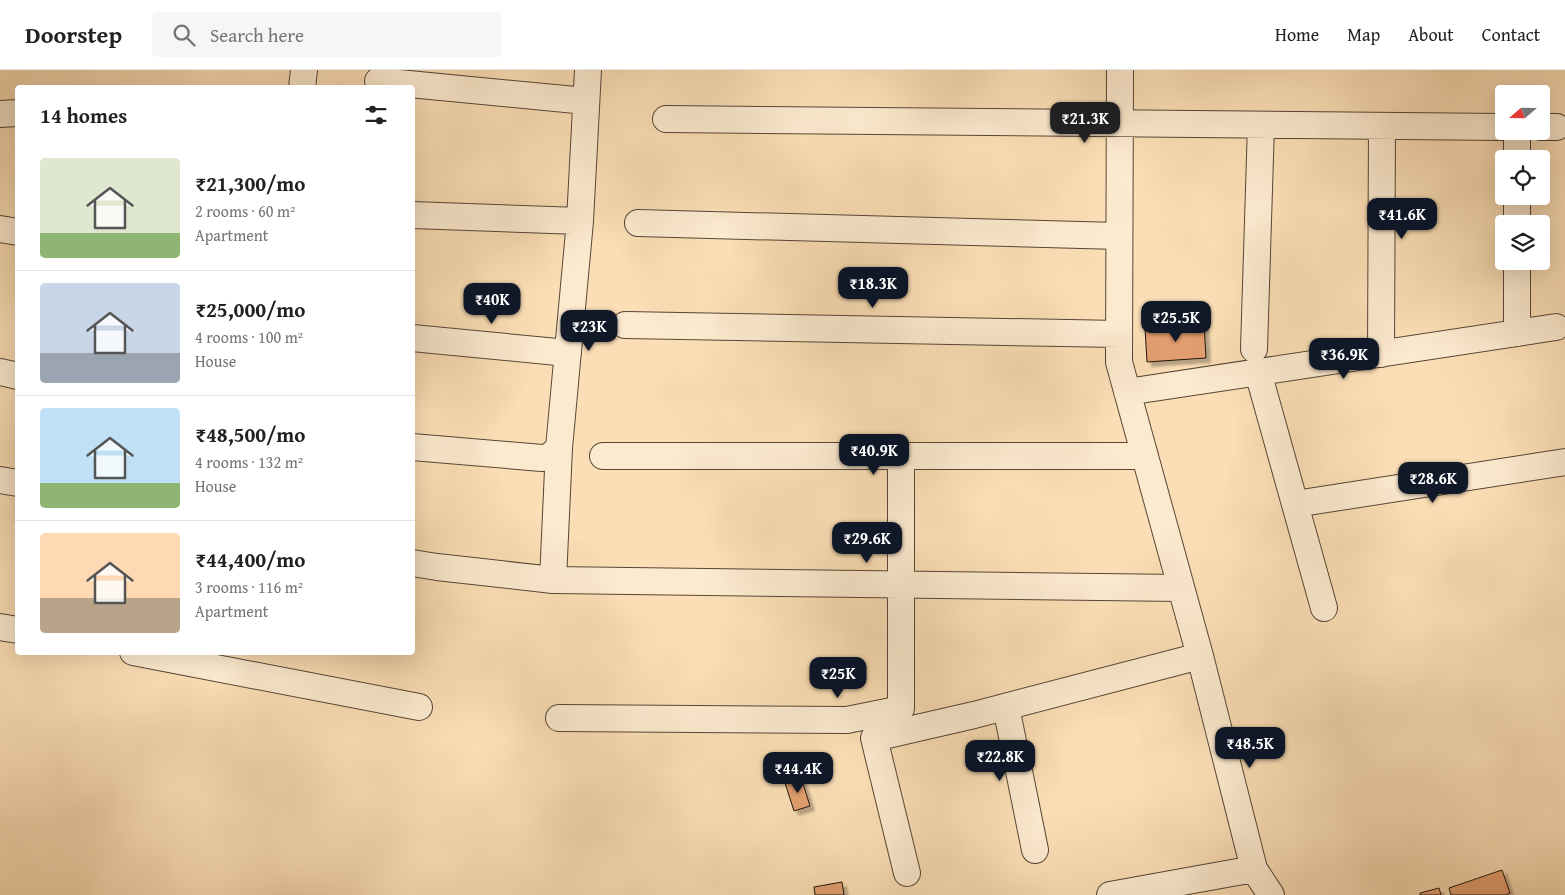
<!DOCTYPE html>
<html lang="en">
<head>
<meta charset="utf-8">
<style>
  :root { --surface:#fff; --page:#f6f6f6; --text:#202124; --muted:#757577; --line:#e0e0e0; --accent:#111827 }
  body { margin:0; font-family:"Gentium Book Plus",serif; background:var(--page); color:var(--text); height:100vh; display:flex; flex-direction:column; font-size:19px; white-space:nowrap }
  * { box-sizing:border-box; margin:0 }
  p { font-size:16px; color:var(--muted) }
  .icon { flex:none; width:28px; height:28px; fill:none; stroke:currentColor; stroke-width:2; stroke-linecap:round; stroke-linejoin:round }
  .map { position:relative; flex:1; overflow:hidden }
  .panel { position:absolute; left:15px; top:15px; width:400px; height:570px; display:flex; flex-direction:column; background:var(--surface); border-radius:5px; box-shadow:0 5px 20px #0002 }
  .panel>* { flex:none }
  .needle { width:32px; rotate:250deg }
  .tools { position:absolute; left:1495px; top:15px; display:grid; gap:10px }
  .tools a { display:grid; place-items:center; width:55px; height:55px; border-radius:5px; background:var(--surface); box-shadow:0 5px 20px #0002; font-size:25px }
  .price { position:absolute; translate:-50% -42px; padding:0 11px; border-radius:10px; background:var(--accent); color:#fff; font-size:16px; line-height:32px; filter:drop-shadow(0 1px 2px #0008) }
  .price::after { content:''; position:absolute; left:50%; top:30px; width:15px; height:11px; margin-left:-8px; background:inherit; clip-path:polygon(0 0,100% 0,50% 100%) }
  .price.on { background:#222; color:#fff }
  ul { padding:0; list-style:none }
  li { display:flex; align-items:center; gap:15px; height:125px; padding:0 25px }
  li+li { border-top:1px solid var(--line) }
  li span { display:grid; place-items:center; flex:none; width:140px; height:100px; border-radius:5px; color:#555 }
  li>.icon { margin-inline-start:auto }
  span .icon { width:60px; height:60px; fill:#fffc; stroke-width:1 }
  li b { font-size:21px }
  h2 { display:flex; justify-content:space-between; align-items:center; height:60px; padding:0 25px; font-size:21px }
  header { display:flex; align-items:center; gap:30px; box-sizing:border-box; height:70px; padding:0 25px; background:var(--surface); border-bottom:1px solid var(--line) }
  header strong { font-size:24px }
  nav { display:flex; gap:28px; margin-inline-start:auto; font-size:18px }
  .search { width:350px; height:45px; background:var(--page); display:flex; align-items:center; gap:12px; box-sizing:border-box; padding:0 18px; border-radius:5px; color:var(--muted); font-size:19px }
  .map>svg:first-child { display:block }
  .building { fill:#e49f70; stroke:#1e140d; filter:url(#shadow) }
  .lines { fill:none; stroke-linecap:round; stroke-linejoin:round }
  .minor-casing { stroke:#554637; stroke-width:28 }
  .minor { stroke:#fceacf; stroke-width:26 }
</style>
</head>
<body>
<header>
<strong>Doorstep</strong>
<div class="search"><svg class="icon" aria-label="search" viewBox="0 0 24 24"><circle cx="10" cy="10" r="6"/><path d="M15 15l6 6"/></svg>Search here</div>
<nav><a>Home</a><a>Map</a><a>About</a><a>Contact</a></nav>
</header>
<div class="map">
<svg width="1565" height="825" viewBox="0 0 1565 825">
  <defs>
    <filter id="shadow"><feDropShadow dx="4.5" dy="4.5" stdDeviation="1" flood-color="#0004"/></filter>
  </defs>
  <rect width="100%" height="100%" fill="#fbdeb5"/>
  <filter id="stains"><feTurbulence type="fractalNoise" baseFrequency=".004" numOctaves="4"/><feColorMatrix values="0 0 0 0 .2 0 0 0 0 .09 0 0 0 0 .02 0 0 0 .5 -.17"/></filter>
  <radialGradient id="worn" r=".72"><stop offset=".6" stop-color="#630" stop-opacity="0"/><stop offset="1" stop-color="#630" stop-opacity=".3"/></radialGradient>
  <!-- building -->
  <path class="building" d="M1204,254L1206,288L1147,292L1145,258Z
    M801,707L810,736L794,741L785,713Z
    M1502,800L1510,823L1506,825H1451L1449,818Z
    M842,812L844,825H815L814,817Z
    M1439,818L1441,825H1420V823Z"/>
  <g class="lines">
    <!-- minor casing -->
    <g class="minor-casing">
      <path id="minor" d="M1120,0L1119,292L1200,586L1254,799L1271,825
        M378,11L586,31
        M302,18L304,0
        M0,44L18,43
        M666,49L1504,57
        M1541,57H1557
        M1517,61V89
        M1517,126V154
        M412,145L580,151
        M638,153L1119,166
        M0,159L18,162
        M1517,191V263
        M625,255L1119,264
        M412,268L568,283
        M1254,279L1261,55
        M1381,284L1382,56
        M0,302L18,306
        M1258,302L1324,538
        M1127,322L1556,257
        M412,377L542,388L549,387L559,378L580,151L588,0
        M603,386H1145
        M0,410L18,413
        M1295,434L1565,392
        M412,493L437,497L553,510L1181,518
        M553,510L559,378
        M0,557L18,560
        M133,582L419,637
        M1006,637L1035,780
        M559,648L847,650L901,639V386
        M907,803L874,668L974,645L1200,586
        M1110,825L1254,799"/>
    </g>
    <!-- minor -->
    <use href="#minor" class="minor"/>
  </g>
  <rect width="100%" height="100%" filter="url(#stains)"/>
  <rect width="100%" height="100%" fill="url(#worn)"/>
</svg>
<div class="tools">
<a><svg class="needle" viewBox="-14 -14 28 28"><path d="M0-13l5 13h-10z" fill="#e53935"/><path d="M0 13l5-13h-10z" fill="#757577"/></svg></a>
<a><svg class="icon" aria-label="locate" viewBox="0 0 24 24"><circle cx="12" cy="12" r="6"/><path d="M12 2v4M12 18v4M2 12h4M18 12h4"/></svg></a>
<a><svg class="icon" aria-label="layers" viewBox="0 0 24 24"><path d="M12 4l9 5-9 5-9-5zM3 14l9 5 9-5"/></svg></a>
</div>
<b class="price on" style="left:1085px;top:74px">₹21.3K</b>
<b class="price" style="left:1402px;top:170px">₹41.6K</b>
<b class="price" style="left:873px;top:239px">₹18.3K</b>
<b class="price" style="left:492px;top:255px">₹40K</b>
<b class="price" style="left:1176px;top:273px">₹25.5K</b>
<b class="price" style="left:589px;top:282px">₹23K</b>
<b class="price" style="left:1344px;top:310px">₹36.9K</b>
<b class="price" style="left:874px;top:406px">₹40.9K</b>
<b class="price" style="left:1433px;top:434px">₹28.6K</b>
<b class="price" style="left:867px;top:494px">₹29.6K</b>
<b class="price" style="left:838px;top:629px">₹25K</b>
<b class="price" style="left:1250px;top:699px">₹48.5K</b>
<b class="price" style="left:1000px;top:712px">₹22.8K</b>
<b class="price" style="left:798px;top:724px">₹44.4K</b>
<section class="panel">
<h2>14 homes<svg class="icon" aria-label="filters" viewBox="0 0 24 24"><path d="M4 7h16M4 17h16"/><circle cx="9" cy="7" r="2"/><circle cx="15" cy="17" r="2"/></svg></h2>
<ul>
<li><span style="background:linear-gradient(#dfe7d0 75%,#8fb573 0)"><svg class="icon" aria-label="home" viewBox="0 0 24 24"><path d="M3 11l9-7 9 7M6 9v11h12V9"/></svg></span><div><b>₹21,300/mo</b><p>2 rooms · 60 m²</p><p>Apartment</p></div></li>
<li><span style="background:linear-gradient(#c9d6e8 70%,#9aa5b1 0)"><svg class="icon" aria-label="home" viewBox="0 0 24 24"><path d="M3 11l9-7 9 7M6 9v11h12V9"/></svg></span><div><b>₹25,000/mo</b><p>4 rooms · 100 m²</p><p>House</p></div></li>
<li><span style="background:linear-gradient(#bfe0f5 75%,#8fb573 0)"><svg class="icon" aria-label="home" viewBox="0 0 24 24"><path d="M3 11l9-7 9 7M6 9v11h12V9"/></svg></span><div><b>₹48,500/mo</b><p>4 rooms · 132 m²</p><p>House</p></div></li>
<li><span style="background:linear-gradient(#ffd9b3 65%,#b9a48a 0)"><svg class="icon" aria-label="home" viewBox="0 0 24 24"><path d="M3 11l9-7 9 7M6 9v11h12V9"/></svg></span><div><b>₹44,400/mo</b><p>3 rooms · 116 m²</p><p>Apartment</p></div></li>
</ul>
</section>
</div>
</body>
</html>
